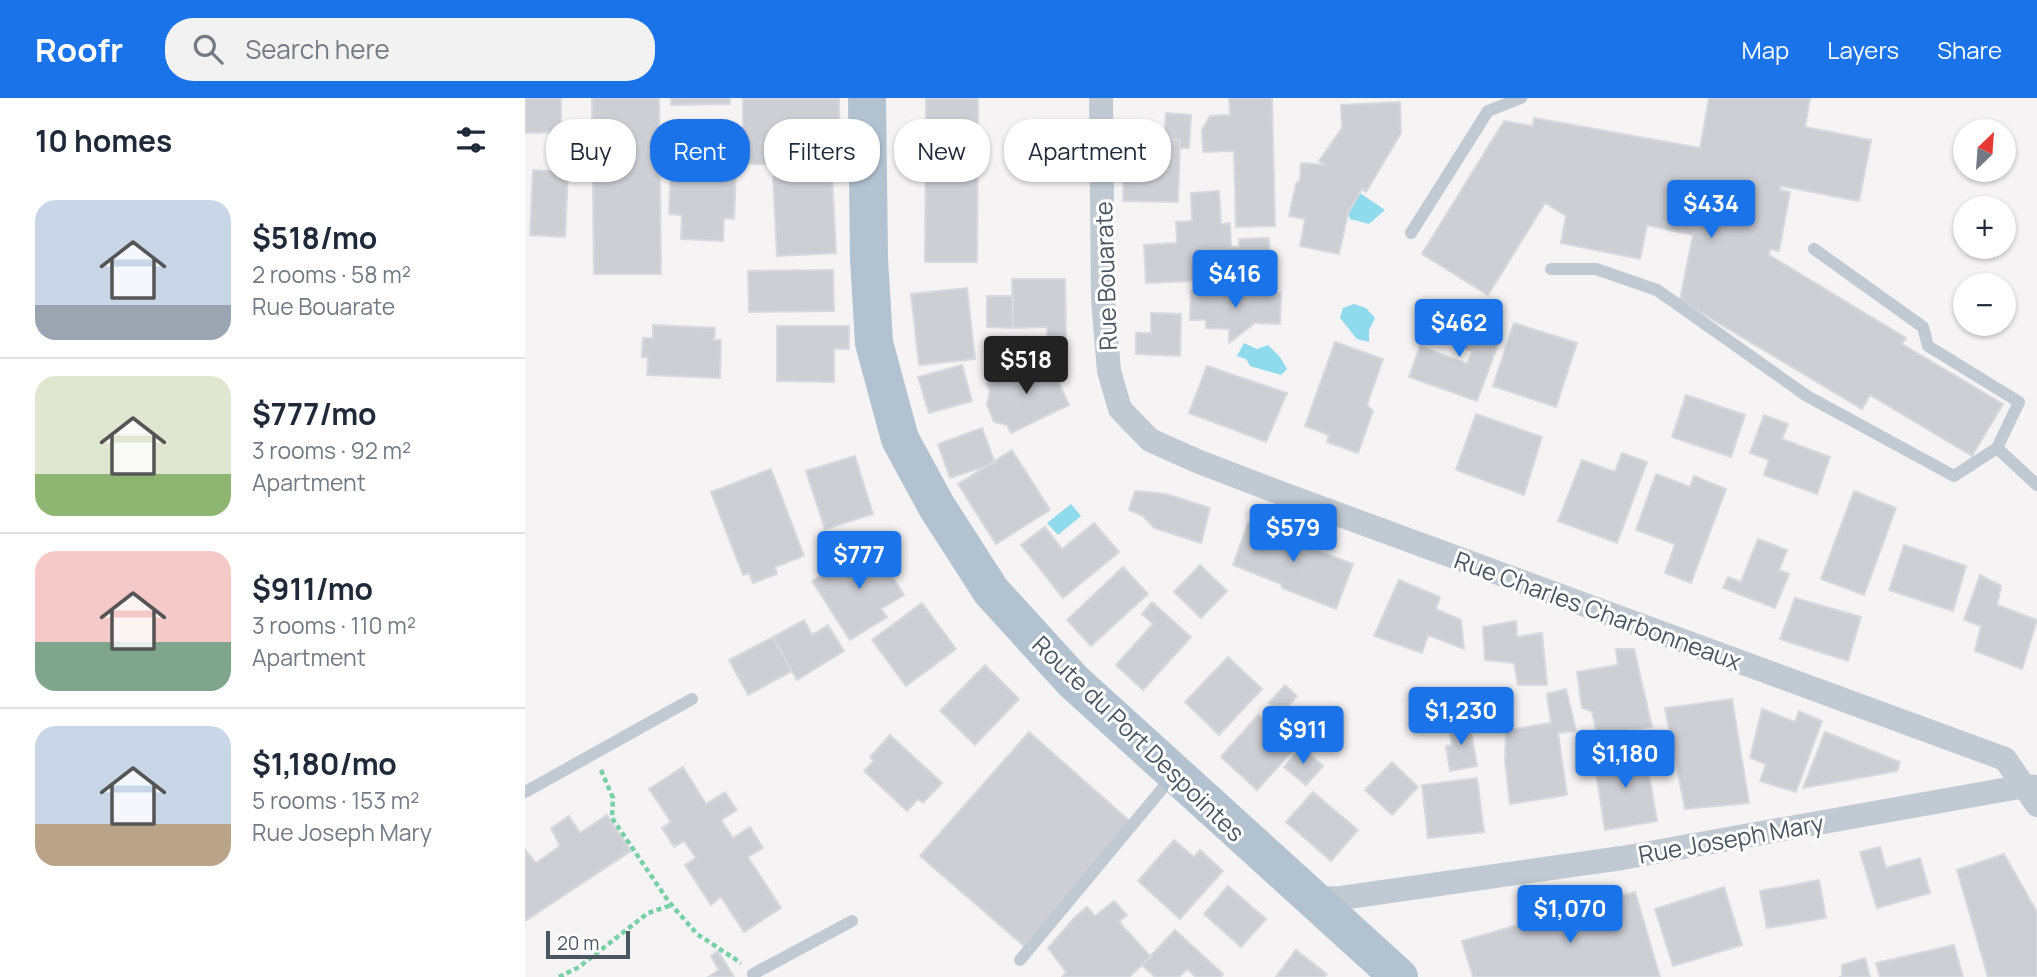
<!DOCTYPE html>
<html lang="en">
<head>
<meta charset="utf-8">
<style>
  :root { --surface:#fff; --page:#f2f2f3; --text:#1f2937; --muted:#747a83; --line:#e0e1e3; --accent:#1a73e8 }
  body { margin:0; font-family:Manrope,sans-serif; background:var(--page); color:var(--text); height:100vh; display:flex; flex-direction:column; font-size:26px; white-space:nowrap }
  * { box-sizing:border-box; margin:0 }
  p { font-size:23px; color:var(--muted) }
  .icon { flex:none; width:38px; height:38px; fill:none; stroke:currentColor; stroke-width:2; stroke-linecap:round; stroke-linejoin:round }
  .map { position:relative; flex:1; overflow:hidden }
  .side { display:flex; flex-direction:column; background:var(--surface); width:525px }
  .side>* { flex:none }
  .top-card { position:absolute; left:21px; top:21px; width:665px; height:63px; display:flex; gap:14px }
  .needle { width:46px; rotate:25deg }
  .buttons { position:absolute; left:1428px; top:21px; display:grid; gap:14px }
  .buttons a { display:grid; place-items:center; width:63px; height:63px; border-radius:50%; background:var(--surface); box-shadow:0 2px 5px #0004; font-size:35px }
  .scale { position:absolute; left:21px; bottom:18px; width:84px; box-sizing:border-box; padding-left:7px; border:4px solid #4a5661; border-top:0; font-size:19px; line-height:24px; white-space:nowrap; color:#4a5661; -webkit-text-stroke:5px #fff; paint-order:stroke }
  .price { position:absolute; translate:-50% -60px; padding:0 16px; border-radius:7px; background:var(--accent); color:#fff; font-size:23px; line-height:46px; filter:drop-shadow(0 2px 4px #0008) }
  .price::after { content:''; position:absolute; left:50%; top:42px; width:21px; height:16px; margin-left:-10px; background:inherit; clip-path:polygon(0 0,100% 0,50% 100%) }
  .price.current { background:#222; color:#fff }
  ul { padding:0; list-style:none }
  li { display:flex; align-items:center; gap:21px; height:175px; padding:0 35px }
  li+li { border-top:2px solid var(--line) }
  li span { display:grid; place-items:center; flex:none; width:196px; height:140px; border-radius:21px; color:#555 }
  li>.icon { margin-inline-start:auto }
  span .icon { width:84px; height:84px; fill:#fffc; stroke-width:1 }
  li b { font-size:30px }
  h2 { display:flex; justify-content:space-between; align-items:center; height:84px; padding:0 35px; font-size:30px }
  .tag { padding:0 24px; border-radius:28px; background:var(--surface); box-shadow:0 2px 5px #0004; font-size:24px; line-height:63px }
  .tag.current { background:var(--accent); color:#fff }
  header { display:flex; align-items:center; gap:42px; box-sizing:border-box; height:98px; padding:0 35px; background:var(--accent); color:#fff }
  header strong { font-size:33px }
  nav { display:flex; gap:38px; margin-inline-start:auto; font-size:24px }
  .search { width:490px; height:63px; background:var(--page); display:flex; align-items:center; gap:18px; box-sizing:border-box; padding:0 24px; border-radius:28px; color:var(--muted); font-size:26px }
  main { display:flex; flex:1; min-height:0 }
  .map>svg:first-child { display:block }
  .water { fill:#90daee }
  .building { fill:#cdcfd5; stroke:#d7d9de; stroke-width:2 }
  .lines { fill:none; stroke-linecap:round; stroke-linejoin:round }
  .path { stroke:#7ad0a6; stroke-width:4.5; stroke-dasharray:5 3.5; stroke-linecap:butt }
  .service { stroke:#c1cad2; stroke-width:12 }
  .minor { stroke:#c1cad2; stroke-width:24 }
  .primary { stroke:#b3c2d1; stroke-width:38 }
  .labels { text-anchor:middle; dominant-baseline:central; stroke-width:6; stroke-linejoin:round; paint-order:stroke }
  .street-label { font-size:24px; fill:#4a5661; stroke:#fff }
</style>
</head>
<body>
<header>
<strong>Roofr</strong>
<div class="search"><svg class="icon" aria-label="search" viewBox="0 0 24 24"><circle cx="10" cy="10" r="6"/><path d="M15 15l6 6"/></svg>Search here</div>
<nav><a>Map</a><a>Layers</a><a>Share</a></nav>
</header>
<main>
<section class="side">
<h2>10 homes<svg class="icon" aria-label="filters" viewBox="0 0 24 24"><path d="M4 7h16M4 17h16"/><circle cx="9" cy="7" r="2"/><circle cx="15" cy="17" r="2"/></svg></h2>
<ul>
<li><span style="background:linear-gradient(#c9d6e8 75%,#9aa5b1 0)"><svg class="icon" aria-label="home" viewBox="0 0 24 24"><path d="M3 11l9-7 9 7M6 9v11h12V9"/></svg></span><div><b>$518/mo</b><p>2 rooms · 58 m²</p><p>Rue Bouarate</p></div></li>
<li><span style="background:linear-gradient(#dfe7d0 70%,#8fb573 0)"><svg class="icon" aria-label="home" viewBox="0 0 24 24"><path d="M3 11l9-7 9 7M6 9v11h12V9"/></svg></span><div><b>$777/mo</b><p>3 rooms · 92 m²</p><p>Apartment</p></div></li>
<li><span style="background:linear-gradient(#f6c9c9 65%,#7fa58c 0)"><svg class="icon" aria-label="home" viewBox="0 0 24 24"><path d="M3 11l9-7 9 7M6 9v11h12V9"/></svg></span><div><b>$911/mo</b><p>3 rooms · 110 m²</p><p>Apartment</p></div></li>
<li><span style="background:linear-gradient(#c9d6e8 70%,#b9a48a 0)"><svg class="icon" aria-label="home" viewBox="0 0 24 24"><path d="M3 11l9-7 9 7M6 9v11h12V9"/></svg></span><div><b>$1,180/mo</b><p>5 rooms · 153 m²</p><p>Rue Joseph Mary</p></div></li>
</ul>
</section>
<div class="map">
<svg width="1512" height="879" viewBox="0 0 1512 879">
  <rect width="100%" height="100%" fill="#f5f3f3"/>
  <!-- water -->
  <path class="water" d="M835,95L860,112L844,126L825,121L823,115Z
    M829,206L841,210L850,220L844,232V244L832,241L815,220L818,210Z
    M719,245L732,251L743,247L755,259L762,271L756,277L725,268L721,261L712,258Z
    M546,406L556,418L533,437L522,425Z"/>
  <!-- building -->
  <path class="building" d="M0,0H36V34L0,35Z
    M67,0H134L136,176H69Z
    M146,0H205V6L146,7Z
    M401,0L453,1L452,164H400Z
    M704,0H747L750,128L711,129L709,53L678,54L677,32L685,18L705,17Z
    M1184,0H1285L1280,29L1346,42L1334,103L1256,88L1255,92L1265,94L1254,153L1245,151L1244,157L1381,240L1377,246L1478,306L1447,358L1345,297L1337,311L1155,202L1168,137L1122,127L1115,161L1036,145L1041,118L1020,105L963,197L897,156L979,23L1008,28L1009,20L1175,50Z
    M218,1H314L315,66H218Z
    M875,4L876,35L841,94L837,91L823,115L814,156L775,148L780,121L764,118L771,86L775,82L776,65L801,67L794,63L817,30L816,7Z
    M641,15L666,17L664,50H655V42L639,41Z
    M600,40L655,42L653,104L598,103Z
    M146,66L211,69L209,121L199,120L198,143L156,141L157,117L144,116Z
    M8,72L43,74L40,139L5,137Z
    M307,76L311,155L252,158L248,79Z
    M694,93L696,126L705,125L706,149H714V141L744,140L745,164L710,166V170H716L717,181L621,185L619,147L652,145L651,124L667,123L666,95Z
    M308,172L309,213L224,214L223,173Z
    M487,181H540L541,239H522V229L488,230Z
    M442,190L450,261L394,267L386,196Z
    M666,193L756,195L755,226L730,225L704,245V231L681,230V222H665Z
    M462,198H488V230L462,229Z
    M626,215L656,216L655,258L611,256V235H626Z
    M926,216L977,235L952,303L884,279L895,248L942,266L947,253L916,242Z
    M989,225L1052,245L1031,309L968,288Z
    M128,227L190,230L189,242H196L195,280L122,277L123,259H117L118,240H128Z
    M252,228H324V251H309V284L252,283Z
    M810,244L858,261L842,307L848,313L833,355L802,344L804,337L780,328Z
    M521,258L544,307L486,335L482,327L469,324L462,307L465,293L462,286Z
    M437,267L447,303L404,315L393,279Z
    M682,268L762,295L741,344L664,315Z
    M1161,297L1220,317L1206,359L1147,339Z
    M951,316L1017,339L999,397L931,372Z
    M1239,317L1263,326L1257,341L1305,359L1292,396L1239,377L1244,362L1225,355Z
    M457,330L470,365L425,380L413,346Z
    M487,352L525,412L471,446L433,386Z
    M1097,355L1122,364L1092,445L1033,423L1057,362L1090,374Z
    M330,358L348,416L300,431L281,373Z
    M246,371L279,458L250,469L252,476L228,485L224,475L218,477L186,394Z
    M1131,376L1165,389L1169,378L1201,391L1166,485L1140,475L1150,446L1111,432Z
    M610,393L641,396L685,410L676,445L629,430L618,418L604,412Z
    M1329,393L1371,410L1339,497L1296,481Z
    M735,422L764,433L762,441L828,466L811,511L757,490L756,486L708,467L723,425L733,429Z
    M569,425L594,454L538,500L496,447L520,429L537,451Z
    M1233,441L1262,452L1254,472L1264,476L1250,510L1198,490L1203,479L1216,484Z
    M347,446L379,497L356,511L362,519L325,542L287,483Z
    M1379,447L1441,468L1428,513L1364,492Z
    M675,467L702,493L676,520L649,494Z
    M598,469L623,496L566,548L542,522Z
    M1455,477L1476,488L1472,507L1512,522L1497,571L1450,553L1456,528L1439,522Z
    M874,482L915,499L911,511L936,522L939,551L903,537L897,555L849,538Z
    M1270,500L1336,519L1323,563L1255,541Z
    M627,504L666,539L618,592L591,567L628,526L617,516Z
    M397,505L431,551L381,588L347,542Z
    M279,522L287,537L303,527L319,553L272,582L248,539Z
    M991,523L992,539L1017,535L1022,587H993L989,565L960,562L958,529Z
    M248,539L267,573L223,597L204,562Z
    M1091,551H1109L1127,629L1072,637L1067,613L1057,610L1052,574L1093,567Z
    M703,559L737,591L694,637L660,604Z
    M460,567L494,601L450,647L415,613Z
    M760,587L772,598L756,616L744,605Z
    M1041,591L1051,633L1033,635L1042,697L985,706L980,663L981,632L1026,625L1022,596Z
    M1207,601L1224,705L1160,711L1140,610Z
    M1237,611L1270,624L1274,613L1297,623L1271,694L1235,683L1241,666L1225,660Z
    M756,616L772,628L761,640L771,649L732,692L696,659L733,617L744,627Z
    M944,623L952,668L925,673L921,648L927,647L923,626Z
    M504,634L607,725L499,848L395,758Z
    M1300,634L1375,664L1372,673L1278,690Z
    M365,637L417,685L398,705L393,701L382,713L339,673L349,663L345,659Z
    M776,649L798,668L781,687L759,669Z
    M1120,653L1132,723L1080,732L1069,661Z
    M867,664L893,689L867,717L840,692Z
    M158,669L181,706L200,694L212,712L196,722L208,740L225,729L238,750L223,759L256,810L219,834L196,799L186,807L160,767L171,760L159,743L149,749L137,730L146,724L124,691Z
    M952,680L959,734L903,740L897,687Z
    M788,694L833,732L806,763L761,724Z
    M82,717L106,753L0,823V751L11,765L35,748L26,730L44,718L55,735Z
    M649,742L669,759L675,752L698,773L655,821L613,783Z
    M1355,749L1361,770L1395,760L1405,795L1352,810L1335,754Z
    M1479,756L1512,814V879H1463L1432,772Z
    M1294,782L1301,820L1242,830L1235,793Z
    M703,788L741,821L716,849L679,816Z
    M1199,789L1217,847L1148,868L1130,811Z
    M1110,794L1135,879H948L937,843Z
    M589,803L602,817L594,824L626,859L604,879H537L541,874L523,850L550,819L562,809L570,818Z
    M650,832L698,876L696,879H671L662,871L654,879H630L617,867Z
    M1429,847L1438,879H1355L1351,865Z
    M771,852L802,876L799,879H751Z
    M193,853L209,879H183L194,872L186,858Z
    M1340,860L1345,879H1314L1317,878V867Z"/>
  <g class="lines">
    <!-- path -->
    <path class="path" d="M76,672L88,700L87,720L144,804L172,836L216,865
      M34,879L54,869L123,815L147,807"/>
    <!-- service -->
    <path class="service" d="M886,135L963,13L996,0
      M1289,151L1398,229L1403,248L1494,304L1472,350L1512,387
      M1026,171H1071L1132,192L1282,298L1429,378L1472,350
      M0,694L167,601
      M495,862L647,679
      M229,879L228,876L230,875L327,823"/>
    <!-- minor -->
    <path class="minor" d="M576,0L578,201L584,273L595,311L625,342L672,363L758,396L1480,661L1512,707
      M786,801L816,800L1097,760L1500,688L1512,689"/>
    <!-- primary -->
    <path class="primary" d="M342,0L344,161L349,245L375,341L412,409L466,493L548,583L874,879"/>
  </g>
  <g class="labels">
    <!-- street labels -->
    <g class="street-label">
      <text transform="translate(580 178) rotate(-92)">Rue Bouarate</text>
      <text transform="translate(1073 512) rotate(20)">Rue Charles Charbonneaux</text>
      <text transform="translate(614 640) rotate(44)">Route du Port Despointes</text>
      <text transform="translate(1206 740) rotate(-10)">Rue Joseph Mary</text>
    </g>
  </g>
</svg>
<div class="buttons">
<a><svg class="needle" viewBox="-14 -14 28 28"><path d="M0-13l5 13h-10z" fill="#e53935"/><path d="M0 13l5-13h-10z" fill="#747a83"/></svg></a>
<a>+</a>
<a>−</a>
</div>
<div class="scale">20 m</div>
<b class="price" style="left:1186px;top:142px">$434</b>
<b class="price" style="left:710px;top:212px">$416</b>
<b class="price" style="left:934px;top:261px">$462</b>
<b class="price current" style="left:501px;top:298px">$518</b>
<b class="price" style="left:768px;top:466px">$579</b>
<b class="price" style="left:334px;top:493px">$777</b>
<b class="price" style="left:936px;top:649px">$1,230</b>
<b class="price" style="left:778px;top:668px">$911</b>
<b class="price" style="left:1100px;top:692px">$1,180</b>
<b class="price" style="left:1045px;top:847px">$1,070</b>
<div class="top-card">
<a class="tag">Buy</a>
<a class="tag current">Rent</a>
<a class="tag">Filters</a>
<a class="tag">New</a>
<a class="tag">Apartment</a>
</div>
</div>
</main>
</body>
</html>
